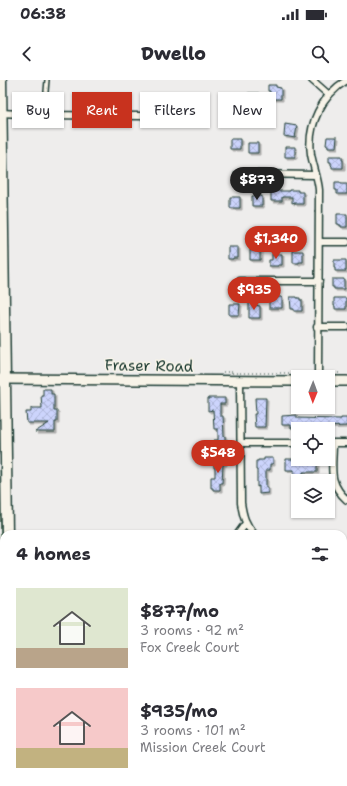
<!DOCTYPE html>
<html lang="en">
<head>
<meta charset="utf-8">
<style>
  :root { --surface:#fff; --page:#f7f7f7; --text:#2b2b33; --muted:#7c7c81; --accent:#c8321e }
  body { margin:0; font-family:"Shantell Sans",sans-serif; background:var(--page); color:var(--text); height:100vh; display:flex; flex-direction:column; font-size:15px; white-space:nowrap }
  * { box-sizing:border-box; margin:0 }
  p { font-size:13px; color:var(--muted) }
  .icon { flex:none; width:22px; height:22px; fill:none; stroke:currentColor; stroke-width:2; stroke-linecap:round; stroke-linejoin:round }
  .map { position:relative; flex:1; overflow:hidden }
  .details { position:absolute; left:0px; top:450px; width:347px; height:256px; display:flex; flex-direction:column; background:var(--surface); border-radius:12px 12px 0 0; box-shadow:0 1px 3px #0004 }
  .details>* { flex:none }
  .hud { position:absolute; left:12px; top:12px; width:323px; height:36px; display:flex; gap:8px }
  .needle { width:26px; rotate:181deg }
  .buttons { position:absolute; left:291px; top:290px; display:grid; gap:8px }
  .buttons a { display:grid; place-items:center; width:44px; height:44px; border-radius:0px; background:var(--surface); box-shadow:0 1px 3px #0004; font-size:20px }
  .price { position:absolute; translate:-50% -34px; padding:0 9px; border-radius:14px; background:var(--accent); color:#fff; font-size:13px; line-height:26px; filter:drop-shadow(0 1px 2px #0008) }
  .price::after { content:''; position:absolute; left:50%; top:24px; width:12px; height:9px; margin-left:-6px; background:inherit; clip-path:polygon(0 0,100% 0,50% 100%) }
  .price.current { background:#222; color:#fff }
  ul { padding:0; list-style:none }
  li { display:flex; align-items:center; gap:12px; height:100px; padding:0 16px }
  li span { display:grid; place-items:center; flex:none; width:112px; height:80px; border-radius:0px; color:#555 }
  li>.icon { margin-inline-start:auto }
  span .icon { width:48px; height:48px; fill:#fffc; stroke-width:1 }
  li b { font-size:17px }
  h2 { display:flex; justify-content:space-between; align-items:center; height:48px; padding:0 16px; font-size:17px }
  .pill { padding:0 14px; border-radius:0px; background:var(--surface); box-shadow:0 1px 3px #0004; font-size:14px; line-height:36px }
  .pill.current { background:var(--accent); color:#fff }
  .status { display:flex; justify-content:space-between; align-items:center; height:28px; padding:0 20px; background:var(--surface); direction:ltr }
  .status svg { height:11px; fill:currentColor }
  header { display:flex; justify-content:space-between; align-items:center; height:52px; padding:0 16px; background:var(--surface); font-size:18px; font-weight:800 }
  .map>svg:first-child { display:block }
  .grass { fill:url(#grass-dots); stroke:#6e9570 }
  .building { fill:url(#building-cross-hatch); stroke:#1f3d34; filter:url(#shadow) }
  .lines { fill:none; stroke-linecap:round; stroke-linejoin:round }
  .lane-casing { stroke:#1f3d34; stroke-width:6 }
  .street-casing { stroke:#1f3d34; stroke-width:9 }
  .secondary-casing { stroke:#1f3d34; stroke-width:12 }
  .primary-casing { stroke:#1f3d34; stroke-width:13 }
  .path { stroke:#1f3d34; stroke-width:1; stroke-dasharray:1 3; stroke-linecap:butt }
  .lane { stroke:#f7f3e8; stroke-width:3 }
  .street { stroke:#f7f3e8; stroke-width:6 }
  .secondary { stroke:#f7f3e8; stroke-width:9 }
  .primary { stroke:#f7f3e8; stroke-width:10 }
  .labels { text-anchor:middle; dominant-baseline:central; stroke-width:3; stroke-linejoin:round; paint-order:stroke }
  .street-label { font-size:15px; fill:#1f3d34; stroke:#f7f3e8 }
</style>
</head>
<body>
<div class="status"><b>06:38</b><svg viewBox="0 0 49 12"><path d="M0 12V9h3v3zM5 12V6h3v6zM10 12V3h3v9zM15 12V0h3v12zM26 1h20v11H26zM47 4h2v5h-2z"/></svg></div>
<header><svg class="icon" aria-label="back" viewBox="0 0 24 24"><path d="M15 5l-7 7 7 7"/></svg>Dwello<svg class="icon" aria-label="search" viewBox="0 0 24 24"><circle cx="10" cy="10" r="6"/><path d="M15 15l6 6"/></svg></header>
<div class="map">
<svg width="347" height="706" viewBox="0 0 347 706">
  <defs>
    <pattern id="grass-dots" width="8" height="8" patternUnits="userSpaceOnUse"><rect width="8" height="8" fill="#bdedac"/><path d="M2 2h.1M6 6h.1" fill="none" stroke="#a2cc95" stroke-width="1.8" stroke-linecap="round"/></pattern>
    <pattern id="building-cross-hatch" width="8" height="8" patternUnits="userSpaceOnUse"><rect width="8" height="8" fill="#ccd4fc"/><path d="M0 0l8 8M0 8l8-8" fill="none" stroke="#afb7d9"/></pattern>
    <filter id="shadow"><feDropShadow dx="2" dy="2" stdDeviation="0" flood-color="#0004"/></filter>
  </defs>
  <rect width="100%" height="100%" fill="#eeedec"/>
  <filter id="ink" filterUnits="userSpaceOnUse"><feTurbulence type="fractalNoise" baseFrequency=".025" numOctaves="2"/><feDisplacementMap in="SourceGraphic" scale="8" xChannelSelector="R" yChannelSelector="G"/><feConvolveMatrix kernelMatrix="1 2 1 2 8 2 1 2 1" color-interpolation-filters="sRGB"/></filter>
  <g filter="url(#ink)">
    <!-- grass -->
    <path class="grass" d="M0,388H1C4,433 4,478 4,522H3L1,492Z"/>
    <!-- building -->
    <path class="building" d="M268,5H276V7L281,8V19H273V17H270V11H268Z
      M248,13H259V24H247Z
      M231,15H239V21H237V28L234,27V29H225V17H231Z
      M285,44L297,46L295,58L284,56Z
      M327,57H337L336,67H328V65H326Z
      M230,59H240V69H230Z
      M248,63H258V73H248Z
      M285,67H295V77H285Z
      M329,76H342V80H343V88H332V86L331,85V82H329Z
      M335,102H340L341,104H347V114H337V110H335Z
      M289,110H298V112H303V124H295V122L292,123V117H282V121H271V111H289Z
      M252,116H262V126H252Z
      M230,117H240V128H230Z
      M337,134H347V147H341V145H339V144H337Z
      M228,167H238V178H233V179H228Z
      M250,170H260V180H250Z
      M293,171H303V182H299V183H293Z
      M272,174H282V185H278V186H269V180H272Z
      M334,180H346V191H335V188H334Z
      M332,199H344V209H334V207H332Z
      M269,217H282V228H269Z
      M290,217H297V218H300V220H302V231H294V229H291Z
      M334,218H346V229H335V226H334Z
      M249,222H255V225L260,226V238H249Z
      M229,224H240L239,235H229Z
      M43,309H51V314H54V331H57V342H55V352H35L49,343H27L26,332H31V328H42L41,315H43Z
      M208,318H225V324H220V336H223L224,356H225V363H223L224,370H214V360H218V349H214L213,330L208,331Z
      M255,318H266L265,347H255L254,334H256Z
      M297,335V338L341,339V338H347V346L291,348V345H282V336Z
      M214,378H225V384H223L222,403H220V410H213V408H211V397H215V388H214Z
      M264,378H273V384H270V390H266V407H268V413L259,414V406L257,407V390H256V381H258V380H264Z
      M286,379H298V380L317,379V392H303V397H294V390H286Z"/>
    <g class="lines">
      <!-- lane casing -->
      <g class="lane-casing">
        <path id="lane" d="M44,35L47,0"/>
      </g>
      <!-- street casing -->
      <g class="street-casing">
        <path id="street" d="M312,0L329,15
          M0,33L44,35L140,36
          M238,94L316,95
          M319,162H347
          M240,201H319
          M317,247H347
          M318,297L319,110C318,98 313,86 311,74C307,45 322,15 347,0
          M240,301L241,423C243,436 245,444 254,454
          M241,363H298
          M328,363H347
          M333,363C333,388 327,402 347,420
          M238,454L246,443
          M343,531H347
          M0,601H4
          M0,610H4
          M343,614H347"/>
      </g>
      <!-- secondary casing -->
      <g class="secondary-casing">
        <path id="secondary" d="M0,299L298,301
          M328,301H347"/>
      </g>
      <!-- primary casing -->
      <g class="primary-casing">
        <path id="primary" d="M1,0L7,454
          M0,688V706
          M11,702V706"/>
      </g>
      <!-- path -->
      <path class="path" d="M223,292H232
        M232,293H312
        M334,293H340"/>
      <!-- lane -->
      <use href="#lane" class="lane"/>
      <!-- street -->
      <use href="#street" class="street"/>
      <!-- secondary -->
      <use href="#secondary" class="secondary"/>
      <!-- primary -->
      <use href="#primary" class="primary"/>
    </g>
  </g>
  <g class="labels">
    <!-- street labels -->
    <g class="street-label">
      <text transform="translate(149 286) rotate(1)">Fraser Road</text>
    </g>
  </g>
</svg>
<div class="buttons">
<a><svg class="needle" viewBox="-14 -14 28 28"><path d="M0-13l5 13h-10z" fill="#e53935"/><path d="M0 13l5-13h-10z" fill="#7c7c81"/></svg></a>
<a><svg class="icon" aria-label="locate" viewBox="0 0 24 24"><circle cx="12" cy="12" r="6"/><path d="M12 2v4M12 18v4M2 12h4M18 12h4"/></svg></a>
<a><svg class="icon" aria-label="layers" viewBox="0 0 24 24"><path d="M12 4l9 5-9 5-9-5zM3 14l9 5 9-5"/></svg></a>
</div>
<b class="price current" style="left:257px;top:121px">$877</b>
<b class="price" style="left:276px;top:180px">$1,340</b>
<b class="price" style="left:254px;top:231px">$935</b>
<b class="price" style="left:218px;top:394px">$548</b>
<div class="hud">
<a class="pill">Buy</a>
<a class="pill current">Rent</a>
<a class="pill">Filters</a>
<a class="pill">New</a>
</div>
<section class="details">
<h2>4 homes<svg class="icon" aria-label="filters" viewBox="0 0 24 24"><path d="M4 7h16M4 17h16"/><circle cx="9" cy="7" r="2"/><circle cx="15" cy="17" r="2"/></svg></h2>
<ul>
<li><span style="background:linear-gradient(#dfe7d0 75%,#b9a48a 0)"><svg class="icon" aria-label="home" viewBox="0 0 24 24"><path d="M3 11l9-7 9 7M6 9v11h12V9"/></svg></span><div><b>$877/mo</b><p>3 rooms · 92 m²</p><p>Fox Creek Court</p></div></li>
<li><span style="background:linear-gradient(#f6c9c9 75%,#c2b280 0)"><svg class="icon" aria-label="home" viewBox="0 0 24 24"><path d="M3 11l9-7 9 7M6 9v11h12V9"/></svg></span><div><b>$935/mo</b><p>3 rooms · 101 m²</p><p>Mission Creek Court</p></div></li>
</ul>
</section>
</div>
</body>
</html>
